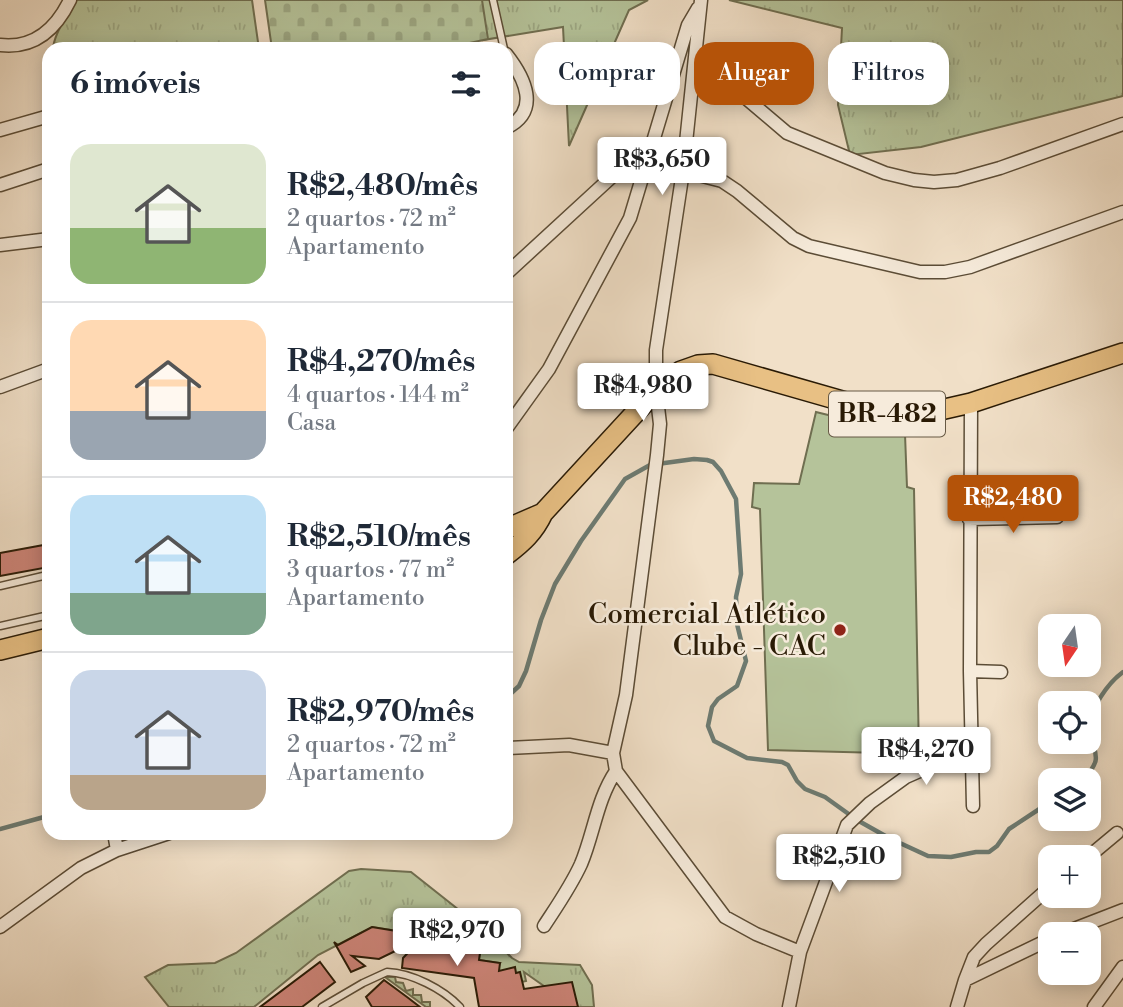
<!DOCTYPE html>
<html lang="pt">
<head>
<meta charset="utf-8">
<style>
  :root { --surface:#fff; --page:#f6f6f7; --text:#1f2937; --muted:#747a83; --line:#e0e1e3; --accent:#b45309 }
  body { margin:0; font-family:"Libre Bodoni",serif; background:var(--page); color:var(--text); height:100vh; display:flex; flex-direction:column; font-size:26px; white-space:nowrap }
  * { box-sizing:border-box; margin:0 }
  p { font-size:23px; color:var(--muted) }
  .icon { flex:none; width:38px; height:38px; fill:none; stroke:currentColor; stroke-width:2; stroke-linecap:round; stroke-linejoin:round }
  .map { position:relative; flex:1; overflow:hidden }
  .side { position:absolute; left:42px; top:42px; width:471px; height:798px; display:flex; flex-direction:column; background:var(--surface); border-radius:21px; box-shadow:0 4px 18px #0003 }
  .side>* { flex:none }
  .guide { position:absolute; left:534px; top:42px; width:483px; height:63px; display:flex; gap:14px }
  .needle { width:46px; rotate:193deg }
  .tools { position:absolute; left:1038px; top:614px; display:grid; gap:14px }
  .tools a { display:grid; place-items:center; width:63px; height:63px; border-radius:14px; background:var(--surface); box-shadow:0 4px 18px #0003; font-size:35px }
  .price { position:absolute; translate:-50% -60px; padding:0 16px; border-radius:7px; background:#fff; color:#222; font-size:23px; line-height:46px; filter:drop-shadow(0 2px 4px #0008) }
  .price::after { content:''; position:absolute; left:50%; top:42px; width:21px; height:16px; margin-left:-10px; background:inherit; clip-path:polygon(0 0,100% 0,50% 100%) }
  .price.selected { background:var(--accent); color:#fff }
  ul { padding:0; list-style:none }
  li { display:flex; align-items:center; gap:21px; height:175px; padding:0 28px }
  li+li { border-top:2px solid var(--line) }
  li span { display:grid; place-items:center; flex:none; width:196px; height:140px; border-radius:21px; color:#555 }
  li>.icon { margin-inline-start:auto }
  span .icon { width:84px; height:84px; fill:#fffc; stroke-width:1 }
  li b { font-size:30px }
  h2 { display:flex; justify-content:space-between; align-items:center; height:84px; padding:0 28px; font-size:30px }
  .pill { padding:0 24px; border-radius:21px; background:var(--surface); box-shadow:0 4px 18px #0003; font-size:24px; line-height:63px }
  .pill.selected { background:var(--accent); color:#fff }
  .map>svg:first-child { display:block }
  .grass { fill:url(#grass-tufts); stroke:#6f6e50; stroke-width:2 }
  .cemetery { fill:url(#cemetery-stones); stroke:#6f6e50; stroke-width:2 }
  .park { fill:#b5c39a; stroke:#6f6e50; stroke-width:2 }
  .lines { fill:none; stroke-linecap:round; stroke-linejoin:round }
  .stream { stroke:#6d7b72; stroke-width:4.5 }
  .building { fill:#cd8478; stroke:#291a05; stroke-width:2 }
  .service-casing { stroke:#5b4c36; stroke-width:9 }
  .minor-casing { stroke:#5b4c36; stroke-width:15 }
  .trunk-casing { stroke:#291a05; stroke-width:22 }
  .service { stroke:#f6ebdb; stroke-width:6 }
  .minor { stroke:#f6ebdb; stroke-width:12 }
  .trunk { stroke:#e8c084; stroke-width:19 }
  .poi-dot { fill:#8f2418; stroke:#f6ebdb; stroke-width:2.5 }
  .labels { text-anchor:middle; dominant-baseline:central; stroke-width:5; stroke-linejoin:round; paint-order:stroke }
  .shield { fill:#f6ebdb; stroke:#665945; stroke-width:2 }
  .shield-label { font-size:26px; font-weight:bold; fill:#291a05 }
  .poi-label { font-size:28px; fill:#291a05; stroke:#f6ebdb; text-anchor:end }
</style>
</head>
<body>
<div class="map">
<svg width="1123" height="1007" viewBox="0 0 1123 1007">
  <defs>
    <pattern id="grass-tufts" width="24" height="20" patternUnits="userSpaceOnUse" patternTransform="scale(1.75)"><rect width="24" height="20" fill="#b5c39a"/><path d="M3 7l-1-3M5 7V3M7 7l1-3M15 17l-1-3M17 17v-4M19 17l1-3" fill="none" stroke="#9ca783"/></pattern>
    <pattern id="cemetery-stones" width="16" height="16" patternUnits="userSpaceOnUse" patternTransform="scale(1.75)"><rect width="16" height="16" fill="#b5c39a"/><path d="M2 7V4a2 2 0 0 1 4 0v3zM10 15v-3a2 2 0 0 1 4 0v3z" fill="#9ca783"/></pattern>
  </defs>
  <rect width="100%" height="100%" fill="#f1e0c8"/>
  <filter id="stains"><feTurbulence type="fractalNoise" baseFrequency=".00286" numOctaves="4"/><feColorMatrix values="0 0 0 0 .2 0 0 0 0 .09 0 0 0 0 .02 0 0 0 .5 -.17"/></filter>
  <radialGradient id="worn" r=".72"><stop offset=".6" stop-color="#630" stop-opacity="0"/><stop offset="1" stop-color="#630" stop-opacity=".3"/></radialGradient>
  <!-- grass -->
  <path class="grass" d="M74,0H252L259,49H53C54,33 68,16 74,0Z
    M475,0H648L629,10L569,146L563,27L483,40Z
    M729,0H1123V96L921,147L850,155L838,105L842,28Z
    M361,869L411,872L483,929L512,958L519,962L580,965L592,985L594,1007H554L550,986H544L524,972L526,981L504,986L486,975L500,963L479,960L480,946L418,937V934L372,927L318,955L254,1007H169L145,977L168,965L215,963L236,953L349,871Z
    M385,977H395L396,982L403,983L406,991L413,989V995H421L422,1002H430V1007H426Z"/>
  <!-- cemetery -->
  <path class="cemetery" d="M265,0H482L488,39L442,49H272Z"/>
  <!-- park -->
  <path class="park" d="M816,412L905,434L907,487L914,489L919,754L768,750L760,509L752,507L754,483L799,484Z"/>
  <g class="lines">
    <!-- stream -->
    <path class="stream" d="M506,698L519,686L526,671L541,620L555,584L581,541L625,479L650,465L694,459L707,460L713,462L721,471L736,499L741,574L736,597L737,624L746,661L737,686L718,699L712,707L708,726L714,741L747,758L782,762L788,765L797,781L805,789L825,797L857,820L889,838L928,856L951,857L976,852H989L997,846L1009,829L1050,802
      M1083,780C1105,756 1093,755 1090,729C1089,709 1108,683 1123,672
      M0,829L44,817"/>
  </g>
  <!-- building -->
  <path class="building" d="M49,544V567L0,576V553Z
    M372,927L427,936L423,938L481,946L479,960L500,963L499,971L515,967L516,973L520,972L524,989L572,982L578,1007H479L474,978L402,968L403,958L422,938L379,959L352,956L365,966L351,972L334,942L338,945Z
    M320,962L335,982L302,1007H260Z
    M384,980L407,997L420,1007H372L366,997Z"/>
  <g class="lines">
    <!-- service casing -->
    <g class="service-casing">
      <path id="service" d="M493,0L504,49
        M0,586L43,576L46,578L49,591
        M0,626L49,615
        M322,1007L363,983L387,972C412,973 443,989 460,1007"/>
    </g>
    <!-- minor casing -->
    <g class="minor-casing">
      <path id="minor" d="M701,0L683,171L656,350V390L660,424L657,455L626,695L613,753L616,771L725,917L756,934L800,952
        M0,45C34,49 56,29 70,0
        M506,54C525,78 541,111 506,128
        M695,62L747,99L787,133L885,173L914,180L934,182L957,180L1000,168L1123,124
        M0,130L49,116
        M683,171L722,181L737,191L793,238L809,246L920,272H945L970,267L1123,212
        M0,185L49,169
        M0,245L49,239
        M506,274L630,160L650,152
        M0,387L49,369
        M971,403L970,671L973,806
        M506,429L549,369L630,218L688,25L698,8
        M969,519L1057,517
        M970,671L1001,672
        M506,748L569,745L613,753
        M114,833L117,850
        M1087,858L1117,833
        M544,926C557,906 571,886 581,864C594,833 597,799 616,771
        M0,927L81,868L117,850L169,833
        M1061,934L1123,910
        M965,980L974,957L986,944L1050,887
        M789,1007L800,952L847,825L870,803L906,777L931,766L973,752
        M957,1007L965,980L1050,939
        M1094,1007L1123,967"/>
    </g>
    <!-- trunk casing -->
    <g class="trunk-casing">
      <path id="trunk" d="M506,529L543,513
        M506,555C523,542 534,532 543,513L660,386L681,371L698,365L713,364L891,415L914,416L971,403L1123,353
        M0,650L49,638"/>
    </g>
    <!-- service -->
    <use href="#service" class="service"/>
    <!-- minor -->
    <use href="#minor" class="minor"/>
    <!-- trunk -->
    <use href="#trunk" class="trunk"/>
  </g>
  <!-- markers -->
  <circle class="poi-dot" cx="840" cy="630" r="7"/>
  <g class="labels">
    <!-- shield labels -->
    <rect class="shield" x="829" y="391.5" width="116" height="45" rx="5"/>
    <g class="shield-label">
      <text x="887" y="414">BR-482</text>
    </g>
    <!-- poi labels -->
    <g class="poi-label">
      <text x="826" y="614">Comercial Atlético<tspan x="826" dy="32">Clube - CAC</tspan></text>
    </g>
  </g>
  <rect width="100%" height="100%" filter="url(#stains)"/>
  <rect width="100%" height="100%" fill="url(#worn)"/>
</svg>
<div class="tools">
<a><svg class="needle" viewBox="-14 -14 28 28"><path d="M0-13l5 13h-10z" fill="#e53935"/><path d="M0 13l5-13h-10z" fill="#747a83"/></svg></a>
<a><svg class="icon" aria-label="locate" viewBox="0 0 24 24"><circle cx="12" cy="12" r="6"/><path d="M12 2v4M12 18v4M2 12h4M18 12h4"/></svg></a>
<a><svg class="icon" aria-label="layers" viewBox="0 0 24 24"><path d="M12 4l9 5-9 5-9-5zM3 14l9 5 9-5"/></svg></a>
<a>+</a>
<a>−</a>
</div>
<b class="price" style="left:662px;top:197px">R$3,650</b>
<b class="price" style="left:643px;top:423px">R$4,980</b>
<b class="price selected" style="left:1013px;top:535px">R$2,480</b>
<b class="price" style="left:926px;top:787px">R$4,270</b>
<b class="price" style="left:839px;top:894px">R$2,510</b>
<b class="price" style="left:457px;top:968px">R$2,970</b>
<div class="guide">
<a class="pill">Comprar</a>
<a class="pill selected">Alugar</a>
<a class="pill">Filtros</a>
</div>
<section class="side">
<h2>6 imóveis<svg class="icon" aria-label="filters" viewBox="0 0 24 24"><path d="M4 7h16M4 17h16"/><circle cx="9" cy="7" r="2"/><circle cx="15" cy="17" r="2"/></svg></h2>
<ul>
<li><span style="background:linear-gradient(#dfe7d0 60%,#8fb573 0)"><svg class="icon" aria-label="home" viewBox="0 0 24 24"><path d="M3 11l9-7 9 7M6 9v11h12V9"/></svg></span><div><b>R$2,480/mês</b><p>2 quartos · 72 m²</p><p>Apartamento</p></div></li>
<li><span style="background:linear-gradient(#ffd9b3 65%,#9aa5b1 0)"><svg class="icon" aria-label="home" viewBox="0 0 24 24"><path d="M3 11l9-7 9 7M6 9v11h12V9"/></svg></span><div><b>R$4,270/mês</b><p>4 quartos · 144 m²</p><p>Casa</p></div></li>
<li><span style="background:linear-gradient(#bfe0f5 70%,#7fa58c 0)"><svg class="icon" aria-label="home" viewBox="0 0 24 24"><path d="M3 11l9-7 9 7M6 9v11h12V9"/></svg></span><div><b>R$2,510/mês</b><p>3 quartos · 77 m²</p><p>Apartamento</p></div></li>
<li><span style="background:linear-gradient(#c9d6e8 75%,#b9a48a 0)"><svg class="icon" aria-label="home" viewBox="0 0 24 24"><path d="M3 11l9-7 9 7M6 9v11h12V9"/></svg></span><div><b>R$2,970/mês</b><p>2 quartos · 72 m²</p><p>Apartamento</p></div></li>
</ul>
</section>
</div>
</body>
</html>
